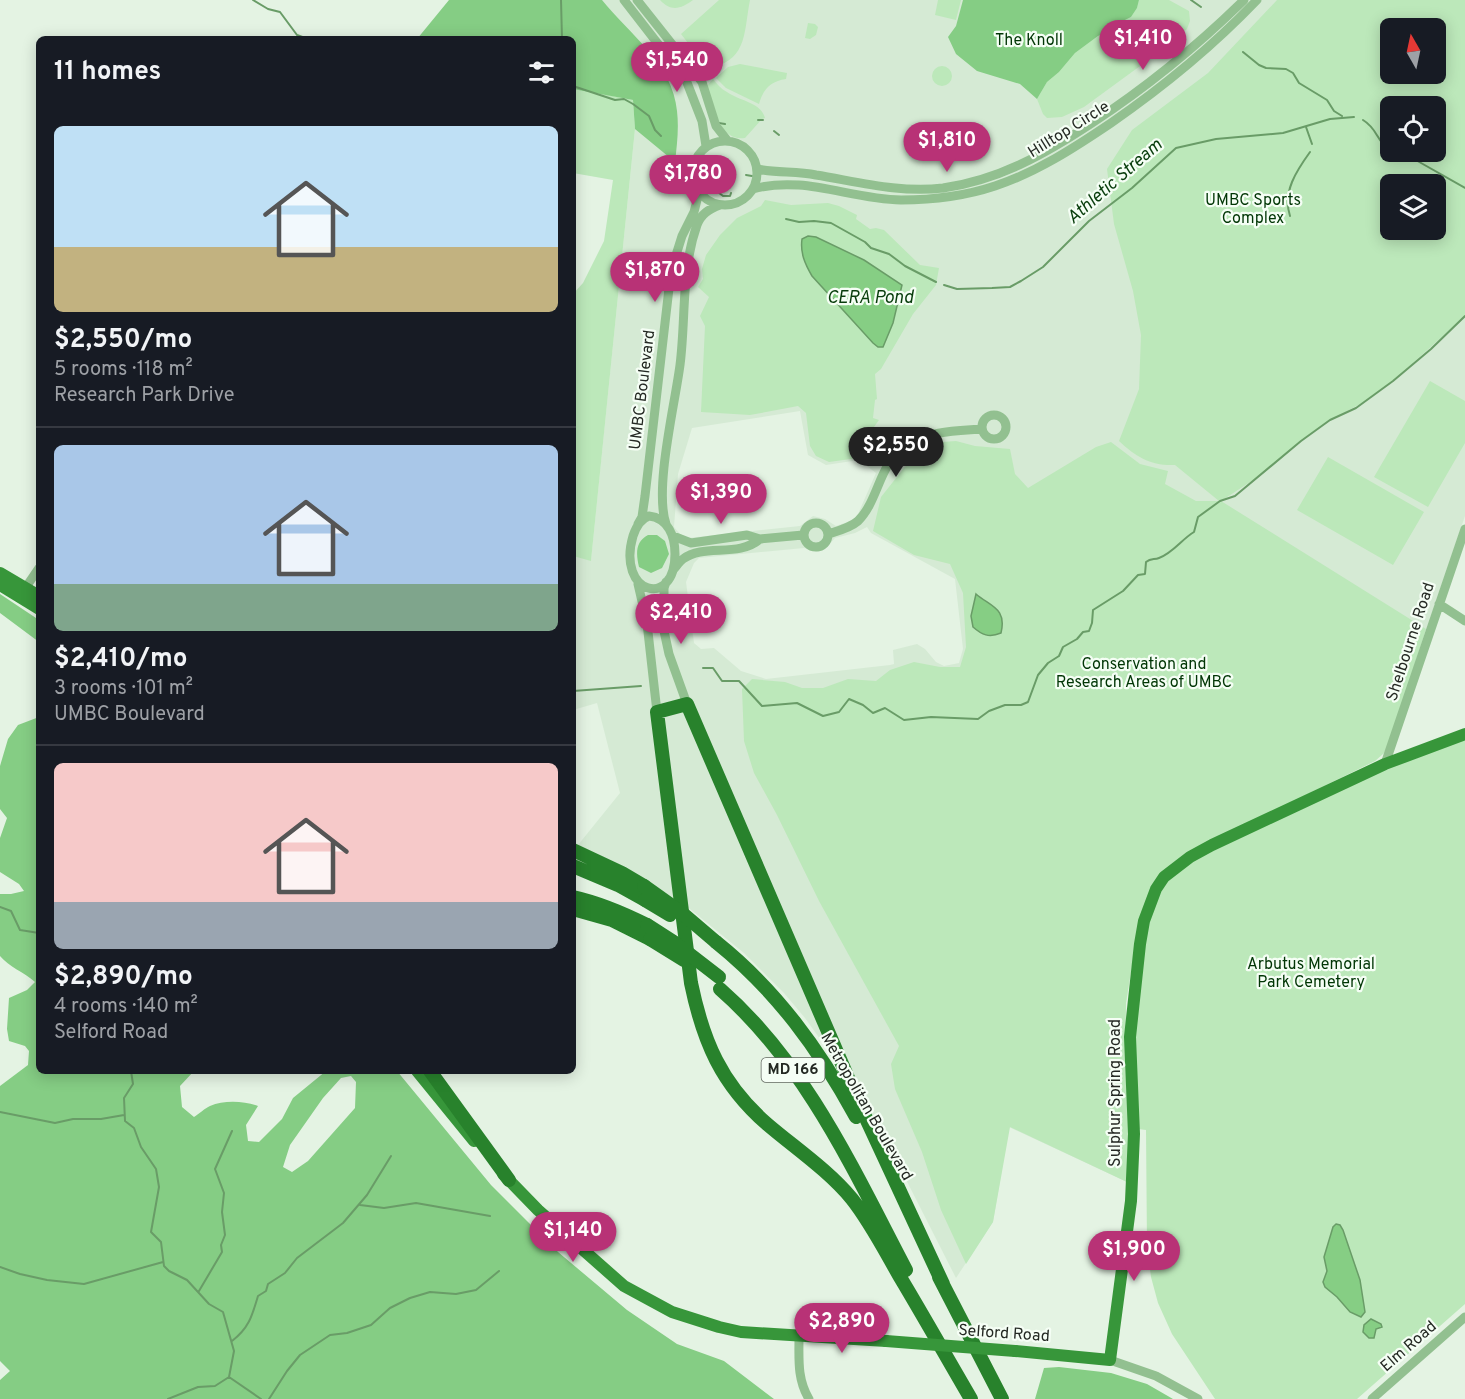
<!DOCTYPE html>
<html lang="en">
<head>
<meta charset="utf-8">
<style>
  :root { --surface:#171b24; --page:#20242c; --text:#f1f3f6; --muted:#9ea1a6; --line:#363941; --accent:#b83276 }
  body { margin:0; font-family:Overpass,sans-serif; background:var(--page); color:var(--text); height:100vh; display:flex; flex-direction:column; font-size:22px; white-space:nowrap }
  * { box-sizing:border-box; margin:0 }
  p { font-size:20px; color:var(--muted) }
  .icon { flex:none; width:33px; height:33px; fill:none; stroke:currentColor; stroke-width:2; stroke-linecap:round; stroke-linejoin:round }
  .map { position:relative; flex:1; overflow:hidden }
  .details { position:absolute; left:36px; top:36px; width:540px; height:1038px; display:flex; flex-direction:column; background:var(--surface); border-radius:9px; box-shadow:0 3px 15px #0003 }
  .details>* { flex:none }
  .needle { width:39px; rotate:351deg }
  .buttons { position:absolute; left:1380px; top:18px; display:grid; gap:12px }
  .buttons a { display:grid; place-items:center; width:66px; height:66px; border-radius:9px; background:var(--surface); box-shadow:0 3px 15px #0003; font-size:30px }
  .price { position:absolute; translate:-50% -51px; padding:0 14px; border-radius:21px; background:var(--accent); color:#fff; font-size:20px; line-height:39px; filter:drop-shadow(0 2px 3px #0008) }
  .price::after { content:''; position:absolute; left:50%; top:36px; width:18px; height:14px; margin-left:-9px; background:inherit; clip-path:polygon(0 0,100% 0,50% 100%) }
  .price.on { background:#222; color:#fff }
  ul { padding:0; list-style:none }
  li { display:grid; align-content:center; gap:12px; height:318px; padding:0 18px }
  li+li { border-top:2px solid var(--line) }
  li span { display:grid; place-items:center; height:186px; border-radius:9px; color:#555 }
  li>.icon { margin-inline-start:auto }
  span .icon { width:108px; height:108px; fill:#fffc; stroke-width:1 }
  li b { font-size:26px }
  h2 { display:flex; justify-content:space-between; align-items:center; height:72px; padding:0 18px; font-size:26px }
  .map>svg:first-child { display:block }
  .built { fill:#d5ead4; fill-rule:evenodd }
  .green { fill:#bce8ba; fill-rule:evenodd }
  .forest { fill:#85cd84; fill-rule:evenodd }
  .water { fill:#86ce84; stroke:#699c67; stroke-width:1.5 }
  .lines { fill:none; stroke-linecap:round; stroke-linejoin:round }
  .stream { stroke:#699c67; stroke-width:2 }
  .minor { stroke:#92c090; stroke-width:9 }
  .major { stroke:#37963a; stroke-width:12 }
  .highway { stroke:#28822c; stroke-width:14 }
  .major-bridge { stroke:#37963a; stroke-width:12 }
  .highway-bridge { stroke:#28822c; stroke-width:14 }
  .labels { text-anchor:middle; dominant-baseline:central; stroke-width:4.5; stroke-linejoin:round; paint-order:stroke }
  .shield { fill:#f5fef5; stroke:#636962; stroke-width:1.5 }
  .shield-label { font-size:15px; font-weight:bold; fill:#242923 }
  .park-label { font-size:16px; fill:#013605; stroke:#f5fef5 }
  .street-label { font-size:16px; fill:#242923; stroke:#f5fef5 }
  .water-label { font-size:18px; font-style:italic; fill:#083d0c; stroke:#f5fef5 }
</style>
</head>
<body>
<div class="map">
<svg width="1465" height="1399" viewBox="0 0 1465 1399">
  <rect width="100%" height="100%" fill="#e4f3e3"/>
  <!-- built -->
  <path class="built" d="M557,0H1465V516L1384,753L1375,761L1183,855L1137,933L1126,1003L1127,1182L1009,1127L993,1222L956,1278L892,1152L833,1057L805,1018L784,993L744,953L685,905L622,866L578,845L620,793L597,703L573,710V556L591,560L635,129L633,100L573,39H555ZM1390,28H1436V74H1390ZM1390,106H1436V152H1390ZM1390,184H1436V230H1390ZM800,411L808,455L826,465L859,460L876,473L858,514L853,520L836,526L825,519L813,516L800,526L688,538L680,534L674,527L678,474L692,428ZM867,527L871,533L955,579L963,649L959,663L944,666L936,662L925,649L917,644L893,650L894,664L890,665L766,679L741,671L714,648L701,649L694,643L686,582L694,563L699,558L804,548L818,552L828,546L835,538L855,533Z"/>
  <!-- green -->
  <path class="green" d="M660,0H693C681,9 671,12 660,0Z
    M719,0H750C744,29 748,59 713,67L709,65L700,55L698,56L681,34Z
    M938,0H961L956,20L935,15Z
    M1139,0H1169L1189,11L1190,21L1187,29L1162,50L1084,107L1062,117L1047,118L1043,114L1037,99L1047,82L1059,72L1075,53L1098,36L1113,30L1119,23L1131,17L1137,8Z
    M1277,0H1465V316L1393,381L1362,403L1330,420L1305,438L1264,473L1221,501L1426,629L1391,738L1384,753L1375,761L1183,855L1137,933L1126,1003L1125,1064L1129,1128L1127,1182L1010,1127L993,1222L966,1264L941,1210L922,1152L895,1089L891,1064L899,1046L819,901L777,815L754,773L744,741L742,689L752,679L785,682L802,688H823L848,679L876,681L890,670L914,662L940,667H960L966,647L963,593L950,564L914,555L873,531L881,497L904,468L928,443L956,441L975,446L1010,449L1015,474L1028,488L1096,447L1111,442L1140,464L1168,471L1165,484L1196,501H1219L1175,465C1151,466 1136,457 1119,441L1139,389L1141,335L1133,291L1114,224L1107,169L1132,130L1208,73ZM1390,28H1436V74H1390ZM1390,106H1436V152H1390ZM1390,184H1436V230H1390Z
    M808,23L815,24L818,27L816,35L810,39L805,38Z
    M740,64L787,73L786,79C771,81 763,89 759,104L726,88L716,78L728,67Z
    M932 76a10 10 0 1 1 20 0a10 10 0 1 1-20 0Z
    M713,79C717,84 721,89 727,92C739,101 761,102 765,118L762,119L745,138C733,140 726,133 720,124L724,123L719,122L707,86Z
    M573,88L633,100L635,129L591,561L573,556V294L583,283L604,241L613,180L573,173Z
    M765,200L791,205L828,203L839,206L857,215L856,219L870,229L876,228L884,230L920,265L939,268L936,285L913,314L881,369L875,374L877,399L875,400L873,418L879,420L856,452L858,458L829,462L816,456L810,446L806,413L798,406L750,415L701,412L705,326L700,316L709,297L698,287L703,279L702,269L706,255L720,235L737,218L761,206Z
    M1430,381L1465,401V443L1428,507L1374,477Z
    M1328,457L1424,512L1393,565L1297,510Z
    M1465,738V1304L1357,1399H1215L1172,1334L1158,1303L1151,1277L1147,1246L1146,1130L1138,1129L1134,1038L1144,944L1153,905L1166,881L1191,861L1381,770Z"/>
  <!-- forest -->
  <path class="forest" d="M449,0H602C629,34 673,64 677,111C679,128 677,145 675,162L635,129L633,100L573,89V39H417Z
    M963,0H1139L1137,8L1131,17L1119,23L1113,30L1098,36L1075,53L1059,72L1047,82L1037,99L1020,84L977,71L956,54L948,37L956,26Z
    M648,535H657L665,541L669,554L662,568L651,573L639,567C636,554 635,542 648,535Z
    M0,594L39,620V642L0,613Z
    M39,717V1071H194L180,1086L182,1107L194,1117C199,1114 205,1108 210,1106C224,1100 244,1101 258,1106L246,1125L248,1141L259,1142L282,1119L293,1098L326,1071H397L491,1185L558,1252L627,1310L677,1344L724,1361L774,1399H0V1380L10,1371L0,1361V1086L28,1065L29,1051L25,1046L9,1041L7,1029L9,998L27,990L35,982C24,972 9,967 0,956V894H11L24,891L19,884L0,872V838L7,818L0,809V766L8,739L18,725ZM351,1076L356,1082L355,1108L308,1161L292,1172L283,1167L290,1145L323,1098L341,1078Z
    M1059,1367L1111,1373L1147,1384L1173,1399H1035L1044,1368Z"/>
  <!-- water -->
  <path class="water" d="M808,236L816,237L864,260L902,285L893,323L883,347H878L873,343L812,276C805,264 800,253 802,239Z
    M976,594C991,607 1007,608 1001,633C989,638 982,635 973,627L971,616Z
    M1336,1224L1340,1225L1343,1230L1360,1280L1365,1312L1361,1317L1350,1312L1337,1297L1325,1287L1323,1282L1327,1271L1324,1257L1333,1227Z
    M1371,1319L1381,1324L1382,1327L1376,1329L1374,1338H1369L1363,1332L1364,1325Z"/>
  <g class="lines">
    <!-- stream -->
    <path class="stream" d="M253,0L268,9L280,12L297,35L308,39
      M561,0L562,39
      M1191,0L1201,7
      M1243,52L1259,65L1266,68L1286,69L1293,73L1299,83L1327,100L1334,111L1342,116
      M573,86L615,100L624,99L633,104L649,116L655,130L661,136
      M758,120H763
      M1363,120C1378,129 1376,141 1390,150
      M719,123L725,124
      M1306,127L1312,144
      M774,131L779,135
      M1394,152L1414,159L1465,188
      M746,175L752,176
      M703,190L709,185L723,196H730L731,193
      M1290,216C1282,192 1297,170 1310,152
      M786,219L799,222L814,221L831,223L865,242L871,248L889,254L905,266L936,282
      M944,285L957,289L992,288L1010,287L1021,281L1043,267L1089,221L1132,188L1176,148L1216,139L1283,133L1330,119L1354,117
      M703,668H713L722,681H739L762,706L797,703L823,716L839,712L849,699L863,705L873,713L885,708L904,720L931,717L978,719L989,711L1005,705H1021L1028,702L1038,675L1048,663L1059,656L1063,647L1077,639L1083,632L1089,631L1092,623L1093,610L1123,591L1138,575L1145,574L1146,562C1151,558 1154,560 1159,558C1173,553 1182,539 1194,532L1198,517L1220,501L1235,496L1301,441L1330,420L1356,408L1393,381L1431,349L1465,316
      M573,691L641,686
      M0,907L11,911L20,930L39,933
      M131,1071L133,1084L124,1098L125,1121L134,1128L141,1147L156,1169L159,1187L151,1232L161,1242L164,1266L169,1271L187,1280L209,1304L223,1312L234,1351L229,1377
      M0,1112L55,1123L73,1119H101L124,1115
      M360,1205L384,1208L416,1203L490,1216
      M0,1267L20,1274L47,1280L84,1284L163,1262
      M199,1291L222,1252L221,1245L225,1235L222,1212L224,1193L215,1169L232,1131
      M232,1341C249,1328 252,1316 258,1296L266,1291L268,1284L285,1273L297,1258L343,1223L367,1195L391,1156
      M229,1377L261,1399
      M168,1399L198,1387L215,1386L229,1377
      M269,1399L287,1371L300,1355L330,1335L347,1333L371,1325L390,1308L410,1298L430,1292L456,1294L476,1290L499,1271"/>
    <!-- minor -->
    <path class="minor" d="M624,0L686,80L702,121L706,146
      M637,0L702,82L716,126L727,140
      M693 173a32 32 0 1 1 64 0a32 32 0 1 1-64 0Z
      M757,169C777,173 797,171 816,175C859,182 899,193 943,188C999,180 1045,154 1092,123C1147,87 1197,46 1244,0
      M753,189C804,175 849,199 901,200C932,200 965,196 995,186C1037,172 1074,148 1111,123C1163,87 1213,46 1257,0
      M982 427a12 12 0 1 1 24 0a12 12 0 1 1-24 0Z
      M649,516C668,518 675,536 675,554C675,610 616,594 633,536C636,527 640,519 649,516Z
      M804 535a12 12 0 1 1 24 0a12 12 0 1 1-24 0Z
      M638,524L642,517L645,496L671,271L682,236L694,212L699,192
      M666,524C654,489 675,404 680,365C686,318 681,270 697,225C701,214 709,209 720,205
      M828,534C838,531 850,528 858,521C880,499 878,462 909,443C930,431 958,431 982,429
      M673,536L691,543L747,535L760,539L803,535
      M673,570C676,567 679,562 683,559C704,543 738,558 760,539
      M666,582L664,588V631L669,654L687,704
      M638,584L647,623L657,712
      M26,587L39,568
      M1439,604L1465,621
      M1385,764L1465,529
      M799,1337C799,1359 797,1379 809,1399
      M1110,1360L1156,1376L1198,1399
      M1372,1399L1465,1317"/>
    <!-- major -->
    <path class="major" d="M0,573L39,596
      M0,585L39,609
      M417,1071L474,1141
      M503,1174L538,1210L624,1286L672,1312L719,1327L741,1332L886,1341
      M1015,1351L1110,1360L1131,1201L1134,1134L1130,1037L1140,944L1144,921L1156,889L1164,877L1190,857L1212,845L1385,764L1465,734"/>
    <!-- highway -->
    <path class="highway" d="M573,850L622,873L644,886
      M573,866L618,885L645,900
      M573,897C600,903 623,913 647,925
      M573,909L612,920L650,939
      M716,942C776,990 819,1049 856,1117
      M720,989C806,1064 854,1171 906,1270
      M430,1071L509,1180
      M939,1277L1002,1399
      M943,1284L858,1101L687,704L657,712L691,983C703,1041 721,1084 767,1124C795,1148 828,1170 852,1199C871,1223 885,1251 900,1277C924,1317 947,1358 971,1399"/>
    <!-- major-bridge -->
    <path class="major-bridge" d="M886,1341L1015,1351"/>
    <!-- highway-bridge -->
    <path class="highway-bridge" d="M644,886L682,913L716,942
      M645,900L670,915
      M647,925L675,943L719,977
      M650,939L684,960"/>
  </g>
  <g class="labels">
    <!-- shield labels -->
    <rect class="shield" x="761.5" y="1058" width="63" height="24" rx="4.5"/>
    <g class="shield-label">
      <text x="793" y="1070">MD 166</text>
    </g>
    <!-- park labels -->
    <g class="park-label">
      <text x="1029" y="41">The Knoll</text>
      <text x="1253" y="201">UMBC Sports<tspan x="1253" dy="18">Complex</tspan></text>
      <text x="1144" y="665">Conservation and<tspan x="1144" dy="18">Research Areas of UMBC</tspan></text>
      <text x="1311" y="965">Arbutus Memorial<tspan x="1311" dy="18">Park Cemetery</tspan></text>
    </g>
    <!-- street labels -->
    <g class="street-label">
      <text transform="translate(1069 130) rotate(-32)">Hilltop Circle</text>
      <text transform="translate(643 390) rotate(-83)">UMBC Boulevard</text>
      <text transform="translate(1411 642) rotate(-72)">Shelbourne Road</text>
      <text transform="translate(1116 1093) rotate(-90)">Sulphur Spring Road</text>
      <text transform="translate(866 1107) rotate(60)">Metropolitan Boulevard</text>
      <text transform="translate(1004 1334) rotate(4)">Selford Road</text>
      <text transform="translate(1409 1347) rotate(-41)">Elm Road</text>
    </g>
    <!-- water labels -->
    <g class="water-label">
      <text transform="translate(1115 182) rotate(-41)">Athletic Stream</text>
      <text x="870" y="298">CERA Pond</text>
    </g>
  </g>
</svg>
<div class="buttons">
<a><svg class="needle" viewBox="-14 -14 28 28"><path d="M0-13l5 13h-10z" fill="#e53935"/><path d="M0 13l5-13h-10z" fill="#9ea1a6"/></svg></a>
<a><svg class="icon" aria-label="locate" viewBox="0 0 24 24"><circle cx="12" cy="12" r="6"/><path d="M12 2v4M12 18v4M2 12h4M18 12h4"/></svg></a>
<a><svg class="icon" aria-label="layers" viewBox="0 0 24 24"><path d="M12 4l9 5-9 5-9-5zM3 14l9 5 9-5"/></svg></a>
</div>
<b class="price" style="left:1143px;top:71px">$1,410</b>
<b class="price" style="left:677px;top:93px">$1,540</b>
<b class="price" style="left:947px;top:173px">$1,810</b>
<b class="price" style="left:693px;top:206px">$1,780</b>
<b class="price" style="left:655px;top:303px">$1,870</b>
<b class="price on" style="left:896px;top:478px">$2,550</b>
<b class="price" style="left:721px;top:525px">$1,390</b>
<b class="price" style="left:681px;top:645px">$2,410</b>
<b class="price" style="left:573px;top:1263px">$1,140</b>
<b class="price" style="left:1134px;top:1282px">$1,900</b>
<b class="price" style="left:842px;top:1354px">$2,890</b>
<section class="details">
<h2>11 homes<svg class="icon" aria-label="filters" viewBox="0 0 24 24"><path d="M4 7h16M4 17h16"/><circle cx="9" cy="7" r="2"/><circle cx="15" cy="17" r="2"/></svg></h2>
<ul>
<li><span style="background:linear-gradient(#bfe0f5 65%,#c2b280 0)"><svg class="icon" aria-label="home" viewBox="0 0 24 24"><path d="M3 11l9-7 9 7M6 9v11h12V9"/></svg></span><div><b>$2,550/mo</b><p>5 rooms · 118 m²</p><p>Research Park Drive</p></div></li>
<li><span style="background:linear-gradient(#a9c7e8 75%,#7fa58c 0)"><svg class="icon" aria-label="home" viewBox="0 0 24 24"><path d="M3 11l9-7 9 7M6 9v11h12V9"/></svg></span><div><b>$2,410/mo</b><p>3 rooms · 101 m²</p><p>UMBC Boulevard</p></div></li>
<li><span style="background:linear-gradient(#f6c9c9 75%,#9aa5b1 0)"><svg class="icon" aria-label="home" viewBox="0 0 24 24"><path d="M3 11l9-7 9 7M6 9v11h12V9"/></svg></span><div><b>$2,890/mo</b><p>4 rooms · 140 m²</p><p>Selford Road</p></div></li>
</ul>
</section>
</div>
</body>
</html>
